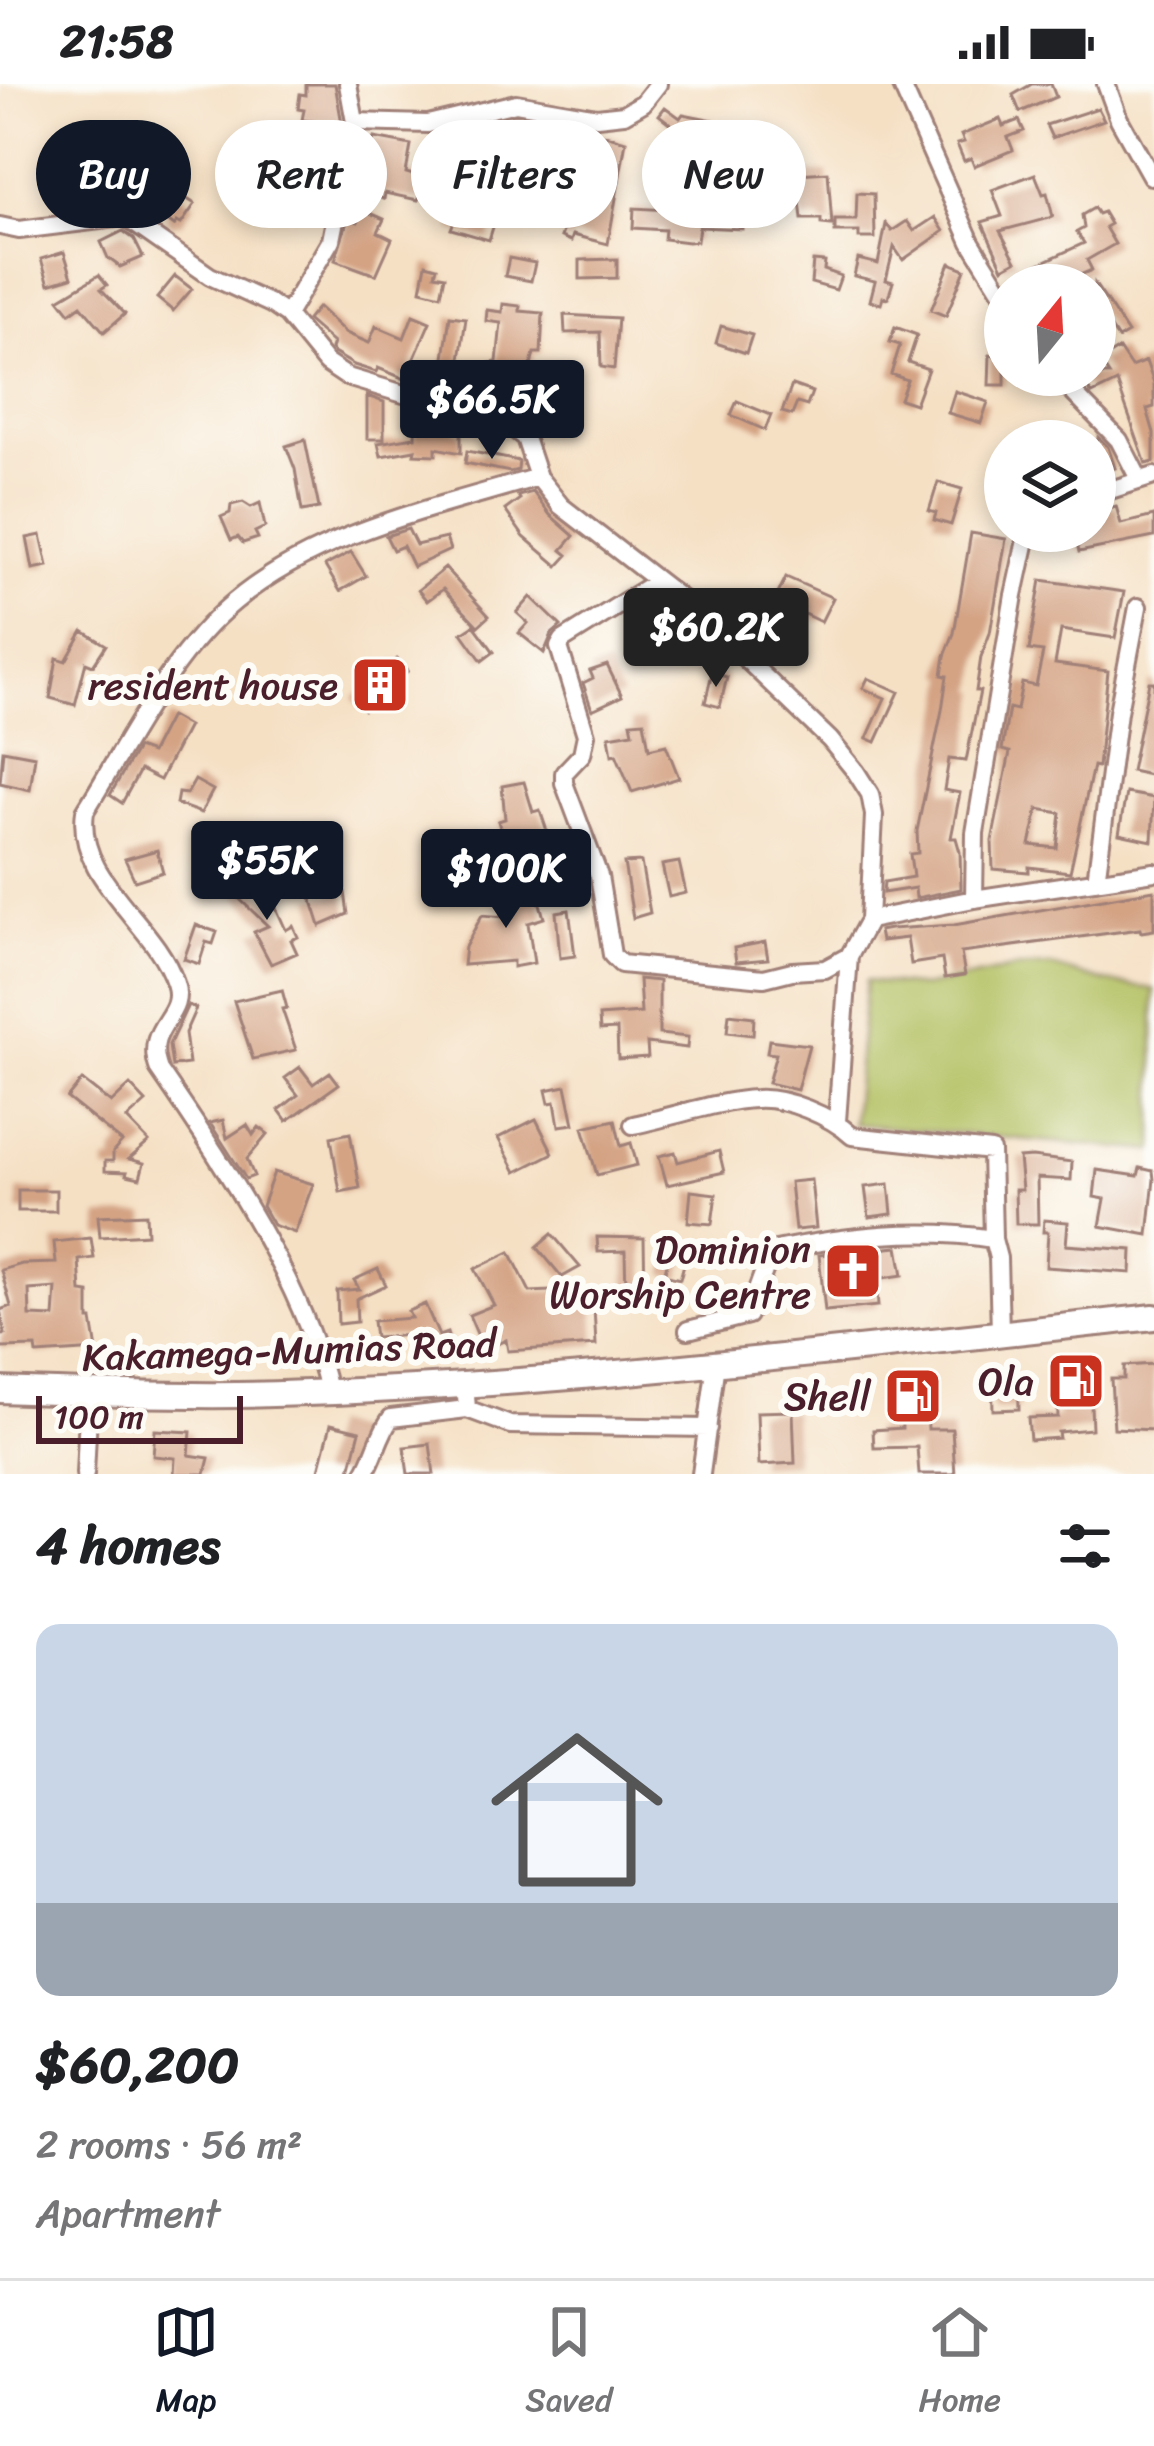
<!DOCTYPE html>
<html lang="en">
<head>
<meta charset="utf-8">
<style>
  :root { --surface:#fff; --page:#f2f2f2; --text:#202124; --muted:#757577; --line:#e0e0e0; --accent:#111827 }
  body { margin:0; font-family:Sriracha,sans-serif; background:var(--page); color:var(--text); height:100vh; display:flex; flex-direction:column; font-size:45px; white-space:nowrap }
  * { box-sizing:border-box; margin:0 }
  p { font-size:39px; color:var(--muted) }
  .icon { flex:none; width:66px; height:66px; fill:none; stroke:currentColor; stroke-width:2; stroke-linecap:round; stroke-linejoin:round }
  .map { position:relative; height:1390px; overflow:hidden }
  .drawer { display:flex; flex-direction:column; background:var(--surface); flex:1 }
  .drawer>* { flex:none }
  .hud { position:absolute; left:36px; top:36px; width:1083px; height:108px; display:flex; gap:24px }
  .needle { width:78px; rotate:18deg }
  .tools { position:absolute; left:984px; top:180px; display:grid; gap:24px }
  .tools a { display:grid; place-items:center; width:132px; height:132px; border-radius:50%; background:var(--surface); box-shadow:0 6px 18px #0003; font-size:60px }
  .scale { position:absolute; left:36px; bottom:30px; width:207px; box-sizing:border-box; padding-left:12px; border:6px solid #4a1f2b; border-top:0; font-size:33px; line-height:42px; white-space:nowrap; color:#4a1f2b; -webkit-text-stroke:9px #fdfcf7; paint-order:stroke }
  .price { position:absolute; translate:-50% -102px; padding:0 27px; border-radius:12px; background:var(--accent); color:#fff; font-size:39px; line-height:78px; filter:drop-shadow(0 3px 6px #0008) }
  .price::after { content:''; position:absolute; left:50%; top:72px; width:36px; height:27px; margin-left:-18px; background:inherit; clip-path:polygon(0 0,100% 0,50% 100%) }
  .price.on { background:#222; color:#fff }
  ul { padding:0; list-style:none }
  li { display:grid; align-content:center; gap:24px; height:636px; padding:0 36px }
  li span { display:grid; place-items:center; height:372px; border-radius:24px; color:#555 }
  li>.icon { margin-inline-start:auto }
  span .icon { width:216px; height:216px; fill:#fffc; stroke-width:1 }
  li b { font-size:51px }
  h2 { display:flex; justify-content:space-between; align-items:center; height:144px; padding:0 36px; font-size:51px }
  .chip { padding:0 42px; border-radius:54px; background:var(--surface); box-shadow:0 6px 18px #0003; font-size:42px; line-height:108px }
  .chip.on { background:var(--accent); color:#fff }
  .status { display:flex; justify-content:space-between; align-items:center; height:84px; padding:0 60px; background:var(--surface); direction:ltr }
  .status svg { height:33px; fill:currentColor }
  .tabs { display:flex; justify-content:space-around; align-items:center; height:168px; border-top:3px solid var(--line); background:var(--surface); font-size:33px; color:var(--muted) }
  .tabs a { display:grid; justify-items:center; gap:6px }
  .tabs .on { color:var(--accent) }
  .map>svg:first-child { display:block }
  .green { fill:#b4c163; stroke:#7f7047; stroke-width:3 }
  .building { fill:#d4a384; fill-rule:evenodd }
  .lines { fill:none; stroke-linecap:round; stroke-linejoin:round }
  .minor-casing { stroke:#a08078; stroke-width:22 }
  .highway-casing { stroke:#a08078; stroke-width:30 }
  .minor { stroke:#fff; stroke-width:16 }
  .highway { stroke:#fff; stroke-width:24 }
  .labels { text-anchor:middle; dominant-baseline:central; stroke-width:12; stroke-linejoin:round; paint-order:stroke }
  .poi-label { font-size:39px; fill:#4a1f2b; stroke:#fdfcf7; text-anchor:end }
  .street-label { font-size:39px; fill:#4a1f2b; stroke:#fdfcf7 }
</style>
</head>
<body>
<div class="status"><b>21:58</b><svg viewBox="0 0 49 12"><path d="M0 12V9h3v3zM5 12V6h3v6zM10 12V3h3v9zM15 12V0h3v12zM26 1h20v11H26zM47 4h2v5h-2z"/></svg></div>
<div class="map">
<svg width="1154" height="1390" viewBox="0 0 1154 1390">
  <rect width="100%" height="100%" fill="#fdfcf7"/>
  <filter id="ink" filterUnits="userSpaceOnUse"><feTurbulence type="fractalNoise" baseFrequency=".00833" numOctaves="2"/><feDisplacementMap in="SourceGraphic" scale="24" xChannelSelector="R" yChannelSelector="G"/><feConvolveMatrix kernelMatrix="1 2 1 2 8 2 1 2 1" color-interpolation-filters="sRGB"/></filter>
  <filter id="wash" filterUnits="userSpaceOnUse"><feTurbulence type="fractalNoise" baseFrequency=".004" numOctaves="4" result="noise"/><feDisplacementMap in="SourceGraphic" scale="48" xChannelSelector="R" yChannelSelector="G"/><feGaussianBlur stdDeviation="2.7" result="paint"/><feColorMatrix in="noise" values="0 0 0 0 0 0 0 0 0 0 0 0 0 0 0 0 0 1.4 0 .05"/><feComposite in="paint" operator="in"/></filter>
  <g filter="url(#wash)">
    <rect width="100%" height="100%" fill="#f5e0c4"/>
    <!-- green -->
    <path class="green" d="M1050,882L1106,898L1154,905V1067L853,1040L866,897L923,903L1017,884Z"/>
    <g id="blocks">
      <!-- building -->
      <path class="building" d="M306,0H335L342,40L302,36L304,26L298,25L300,10L306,11Z
        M1032,0H1051L1056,13L1020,28L1013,11Z
        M665,23L680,34L683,30L713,36L710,46L727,50L721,87L737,91L727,130H742V145L699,143L697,157L688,158L664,155L665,146L633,144L634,124L668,126L677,45L659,31Z
        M1098,24L1104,36L1052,54L1046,41Z
        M1000,35L1003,42L1019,36L1024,47L1008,53L1013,66L974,82L971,74L964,77L957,60L964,58L961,51Z
        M533,48L559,56L560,50L572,53L566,74L547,68L534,98L522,94L531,70L519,67L523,54L531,56Z
        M598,49L626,57L608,160L573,151L571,157L561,153Z
        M374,54L411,61L406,89L421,93L420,98L426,99L418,116L385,109L384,115L357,107Z
        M316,75L333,81L328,105L322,104L321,107L327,110L323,131L318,129L316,133L297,119Z
        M477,79L492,86L474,129L495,137L489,156L451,145Z
        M828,88L832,141L821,140V135H802L797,90Z
        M1035,90L1043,110L1047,109L1053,133L1000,147L1016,177L1003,184L982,138L1002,132L992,106Z
        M176,108L195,120L181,140L177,138L174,142L165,135L169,130L163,126Z
        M857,109L874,110L875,154H859V148H835V136H856Z
        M1094,124L1098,130L1103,128L1110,140L1105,143L1115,160L1087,176L1092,186L1057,201L1053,195L1048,197L1045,191L1041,193L1035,182L1084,159L1077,148L1084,144L1082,131Z
        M363,126L384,135L378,148L392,155L376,191L335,176L348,135L358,138Z
        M935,133L944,147L903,176L894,163L886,196L893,198L888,214L883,213L881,220L870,217L875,197L854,192L858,175L878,180L886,140L892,147L907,137L914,147Z
        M123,147L134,155L143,173L120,183L108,174L101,158Z
        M64,168L72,193L49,200L41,175Z
        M509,174L535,179L531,197L505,192Z
        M617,175V194L580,195V176Z
        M813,177L825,178L824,186L841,192L836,206L811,199Z
        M950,179L965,185L946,232L931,226Z
        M426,180L437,183L435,190L445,192L441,211L421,206Z
        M99,191L107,201L101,205L125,230L104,248L81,221L70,229L59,215Z
        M175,192L192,205L173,227L157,214Z
        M1095,200L1128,249L1118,255L1095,220Z
        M503,220L520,222V227L543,229L541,269H534L526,303L494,295L495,291L488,290L490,279L497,278L501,239L486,237L487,226L502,228Z
        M318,223L346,249L369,259L376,242L404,254L413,231L430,238L405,295L378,284L376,288L354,281L334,269L331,265L333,259L307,236Z
        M564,231L618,234L614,285L601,283L600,248L565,249Z
        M450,232L466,234L457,296L441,295Z
        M721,242L752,251L746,269L716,259Z
        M895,243L917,251L908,278L928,285L915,320L900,315L907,296L891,290L900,261L890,258Z
        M1119,265L1131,283L1146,277L1154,300V323L1147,325L1154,349V378L1146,380L1117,298L1092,310L1079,291H1109L1100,277Z
        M990,271L1005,272V301H989Z
        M792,301L812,308L807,322L797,319L792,331L782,328Z
        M955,307L988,318L981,339L948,329Z
        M367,312L384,318V355H367Z
        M737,317L771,331L765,346L731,331Z
        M416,328L437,333V341L461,348V369L436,364V371L414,370L415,366L381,372L378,359L415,353Z
        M1098,353L1108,363L1115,384L1095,391Z
        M305,356L319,424L302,427L295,385L286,362Z
        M467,367L519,377L518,386L510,388L465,379Z
        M938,398L962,405L951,441L934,436L936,429L929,427Z
        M533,408L550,431L574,452L562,466L568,471L558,482L524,453L505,426L520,415L518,412Z
        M243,418L251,423L260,419L265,443L255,448L258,454L243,459L238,453L231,456L221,433L230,429L231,421Z
        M1116,422L1121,440L1154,432V453L1079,468L1074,447H1095V428Z
        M408,445L416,461L446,454L450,466L413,483L403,462L393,466L386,452Z
        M971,449L1006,455L990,549L981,573L976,607H980L966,677L949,675L944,706L960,709L951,754H956L960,768L961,805L916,814L915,804L883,809L884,798L913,793L910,770L918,769L917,747L942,626L947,592L942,591L945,572L954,549Z
        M41,451L48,482L33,485L27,454Z
        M351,468L366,492L340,507L325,482Z
        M445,484L489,532L478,542L443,505L427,517L418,506Z
        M786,493L833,514L821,538L775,516Z
        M1041,496L1124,508L1115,554L1061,546L1055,580L1108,587L1098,683L1093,682L1070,788L1029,783V788L993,785L992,757L1010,668L1002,666L1009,624L1017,626L1022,599L1036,602L1043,568L1029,566ZM1038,725L1061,729L1057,764L1030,761Z
        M531,513L561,542L552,550L544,569L519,549L528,539L517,529Z
        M474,541L494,568L482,577L462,549Z
        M83,547L106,561L93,581L86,578L75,621L50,614L57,574L66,577Z
        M397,575L408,587L364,626L353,614Z
        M607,581L622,612L592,626L583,599L593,594L590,587Z
        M712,589L727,593L720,623L705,619Z
        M868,594L899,608L876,658L867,654L885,614L863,604Z
        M1149,598H1154V692L1131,687Z
        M170,632L188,642L160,696L140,686L122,719L110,711L137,664L151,669Z
        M644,637L649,665L666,661L679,694L632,708L616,670L612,671L609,652L633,648L631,638Z
        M3,666L35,672L30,706L0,699Z
        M195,696L213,706L201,729L176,720L178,709L187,710Z
        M524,698L533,728L540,726L549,753L507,766L498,737L505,735L502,702Z
        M1126,709L1154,714L1152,757L1119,750Z
        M157,766L163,788L135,797L125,775Z
        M641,778L650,829L633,834L624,779Z
        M679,778L686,809L669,813L662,781Z
        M242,792L276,824L286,846L293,842L298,853L291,856L297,869L271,880L254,848L268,842L229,805Z
        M515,792H527L521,811L537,809L544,834L528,839L534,879L513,883V877L463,881L465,863L482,831L504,833Z
        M1154,806V846L1141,848L1140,845L961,869L965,891L945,894L942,875L911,880L907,854L881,857L879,847L890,845L954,841Z
        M345,808L348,830L320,842L311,814Z
        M569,826L575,872L560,874L556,828Z
        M196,841L217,848L213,860L206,858L199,880L184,875Z
        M765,858L768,875L736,878L734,864Z
        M639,895L659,897V950L688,953L687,964L647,959L648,973L618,975L617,945L600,946L599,932L641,929Z
        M282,906L287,924L282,925L296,966L253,975L234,917Z
        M188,921L196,924L185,949L189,980L172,982L169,961Z
        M729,930L754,933L753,951L727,948Z
        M769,956L809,961L797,1006L768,999L776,970L767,969Z
        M300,983L313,1000L330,988L339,1000L287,1037L279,1026L298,1011L285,994Z
        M82,996L111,1019L130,1001L146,1018L127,1035L149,1058L129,1075L144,1079L140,1094L126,1091L127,1088L105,1087V1077H113V1068L122,1058L67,1014Z
        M566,1002L574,1040L559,1042L555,1018L549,1019L546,1006Z
        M536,1035L553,1069L516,1088L498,1054Z
        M223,1036L227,1054L247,1041L253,1051L259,1043L268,1050L247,1075L254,1092L246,1095L210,1039Z
        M615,1036L621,1062L631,1059L637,1081L597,1091L583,1043Z
        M350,1049L360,1104L340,1108L331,1053Z
        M719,1067L724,1088L667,1101L659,1072L675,1068L678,1078Z
        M1032,1073L1072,1078L1071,1096L1037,1094L1038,1140H1016L1015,1106H1022L1019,1074Z
        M1140,1084L1153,1087L1154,1095L1148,1151L1100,1142L1105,1115L1094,1113L1097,1086L1138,1092Z
        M274,1088L313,1100L295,1149L273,1141L262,1122Z
        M811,1096L816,1144L795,1146L790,1098Z
        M889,1100L892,1130L869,1133L865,1103Z
        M18,1106H56V1127H18Z
        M691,1107L716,1110L712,1140L688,1138Z
        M146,1130L147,1150L100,1153L98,1132Z
        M1044,1136L1068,1138L1066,1161L1132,1166L1131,1189L1046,1183L1048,1148H1043Z
        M552,1150L580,1183L562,1193L537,1163Z
        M597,1153L644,1154L645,1210H626L625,1167L598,1168Z
        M91,1154L94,1174L79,1176L81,1208L89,1209V1236H92L97,1266L37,1270L36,1263L1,1264L0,1252L5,1250L0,1226L11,1222L1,1186L22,1180L56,1179L54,1158ZM56,1204L54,1233L30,1232L29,1206Z
        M674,1154L690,1158L680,1195L664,1191Z
        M898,1163L903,1191L876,1195L878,1222L825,1227L819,1171Z
        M510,1168L530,1208L593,1205L596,1261L508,1267L506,1256L484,1266L469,1231L494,1221L475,1185Z
        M378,1185L386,1201L356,1215L357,1238L338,1240L337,1207L359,1205L354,1196Z
        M425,1220L439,1252L447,1249L451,1262L427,1269L421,1250L375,1254L373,1237L411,1234L408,1227Z
        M1154,1280V1346L1114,1344L1111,1295H1124V1282Z
        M1076,1288L1078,1321H1091L1092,1345L1058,1348L1059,1354L1030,1356L1028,1334L1058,1333L1056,1289Z
        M992,1291H1018L1019,1325L993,1326Z
        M925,1294L928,1345H952L955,1390H919L917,1363L874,1364L873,1346L902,1344L900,1295Z
        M793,1327L795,1379L759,1381L757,1328Z
        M331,1340L360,1347L349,1390H318Z
        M155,1346L191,1348L189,1371L209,1374L205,1390H174L175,1374L153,1372Z
        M430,1360L434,1390H408L404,1363Z"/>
    </g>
  </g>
  <g filter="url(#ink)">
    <use href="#blocks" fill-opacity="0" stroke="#a08078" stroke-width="3"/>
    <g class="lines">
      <!-- minor casing -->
      <g class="minor-casing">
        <path id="minor" d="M901,0L971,158L1005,213
          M1106,0L1119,35L1151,92
          M355,38L428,40L516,19L597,33L624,30L643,19L658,0
          M0,142L19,146L125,133L210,192L271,220L287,231L326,279L347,293L510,342L525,354L538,393L561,422L693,524L830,656L856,688L870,710L874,731L869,836
          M287,231L331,156L355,38L348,0
          M1056,291L1119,356L1139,395
          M1095,411L1154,392
          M1028,447L1014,511L975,749L974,815L1154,788
          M656,498L563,556L559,563L586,651L582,670L564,689V699L599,792L612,871L621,880L764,894L792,887L825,885L849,872
          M1096,797L1118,628L1138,523
          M837,1037L849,872L869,836L974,815
          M633,1041C668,1034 721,1016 756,1015C786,1013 831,1032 852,1052L991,1067L993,1155
          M688,1246L748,1231L768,1176L776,1166C846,1152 921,1143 993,1155L998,1174L1000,1248
          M465,1298L467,1325L510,1341L708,1344
          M328,1307C306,1203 220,1074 159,986C142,941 187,934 175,899C155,838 75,796 85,727C129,657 169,572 234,518C318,448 435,424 538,393
          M85,1390L89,1309
          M364,1390C376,1371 378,1352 391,1334L467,1325
          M701,1390L716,1279"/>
      </g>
      <!-- highway casing -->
      <g class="highway-casing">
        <path id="highway" d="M0,1306C79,1309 158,1312 237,1311C543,1305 850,1265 1154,1233"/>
      </g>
      <!-- minor -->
      <use href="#minor" class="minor"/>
      <!-- highway -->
      <use href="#highway" class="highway"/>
    </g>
  </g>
  <!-- icons -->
  <defs>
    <g id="building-square" transform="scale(3)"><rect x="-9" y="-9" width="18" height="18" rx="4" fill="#c8321e" stroke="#fdfcf7"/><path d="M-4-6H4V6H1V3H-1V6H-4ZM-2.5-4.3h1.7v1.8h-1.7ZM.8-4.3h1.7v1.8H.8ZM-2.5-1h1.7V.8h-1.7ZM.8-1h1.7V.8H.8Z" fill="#fff"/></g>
    <g id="church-square" transform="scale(3)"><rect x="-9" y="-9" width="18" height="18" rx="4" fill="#c8321e" stroke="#fdfcf7"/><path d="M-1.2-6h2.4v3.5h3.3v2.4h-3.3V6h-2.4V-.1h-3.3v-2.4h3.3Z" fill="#fff"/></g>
    <g id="fuel-square" transform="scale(3)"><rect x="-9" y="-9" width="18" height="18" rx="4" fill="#c8321e" stroke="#fdfcf7"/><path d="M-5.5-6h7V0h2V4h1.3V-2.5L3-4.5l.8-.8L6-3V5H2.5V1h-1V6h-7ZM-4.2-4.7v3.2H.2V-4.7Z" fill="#fff"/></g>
  </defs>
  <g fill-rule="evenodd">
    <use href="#building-square" x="380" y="601"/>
    <use href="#church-square" x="853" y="1187"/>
    <use href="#fuel-square" x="1076" y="1297"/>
    <use href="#fuel-square" x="913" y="1312"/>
  </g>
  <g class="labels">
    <!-- poi labels -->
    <g class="poi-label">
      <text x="338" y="601">resident house</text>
      <text x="811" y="1165">Dominion<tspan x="811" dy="45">Worship Centre</tspan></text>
      <text x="1034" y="1297">Ola</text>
      <text x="871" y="1312">Shell</text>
    </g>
    <!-- street labels -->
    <g class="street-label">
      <text transform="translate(289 1266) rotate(-2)">Kakamega-Mumias Road</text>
    </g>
  </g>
</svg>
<div class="tools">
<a><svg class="needle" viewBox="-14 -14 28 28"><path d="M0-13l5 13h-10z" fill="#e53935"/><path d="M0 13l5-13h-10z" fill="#757577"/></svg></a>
<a><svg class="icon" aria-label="layers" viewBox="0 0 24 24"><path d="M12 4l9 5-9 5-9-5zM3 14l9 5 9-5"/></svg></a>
</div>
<div class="scale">100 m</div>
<b class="price" style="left:492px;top:378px">$66.5K</b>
<b class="price on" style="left:716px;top:606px">$60.2K</b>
<b class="price" style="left:267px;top:839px">$55K</b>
<b class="price" style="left:506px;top:847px">$100K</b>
<div class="hud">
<a class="chip on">Buy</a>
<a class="chip">Rent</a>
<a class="chip">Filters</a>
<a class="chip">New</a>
</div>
</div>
<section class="drawer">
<h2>4 homes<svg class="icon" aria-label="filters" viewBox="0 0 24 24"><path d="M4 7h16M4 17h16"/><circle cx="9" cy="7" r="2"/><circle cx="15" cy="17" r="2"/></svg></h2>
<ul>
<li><span style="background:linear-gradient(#c9d6e8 75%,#9aa5b1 0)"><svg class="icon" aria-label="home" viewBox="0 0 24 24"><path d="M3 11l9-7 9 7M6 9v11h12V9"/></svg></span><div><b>$60,200</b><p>2 rooms · 56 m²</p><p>Apartment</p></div></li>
</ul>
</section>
<nav class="tabs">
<a class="on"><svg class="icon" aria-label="map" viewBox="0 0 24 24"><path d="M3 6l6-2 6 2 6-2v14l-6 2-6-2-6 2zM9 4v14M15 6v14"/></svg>Map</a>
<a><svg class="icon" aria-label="saved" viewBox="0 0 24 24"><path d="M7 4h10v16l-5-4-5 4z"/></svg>Saved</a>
<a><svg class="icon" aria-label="home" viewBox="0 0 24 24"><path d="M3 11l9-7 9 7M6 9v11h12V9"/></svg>Home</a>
</nav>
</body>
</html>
